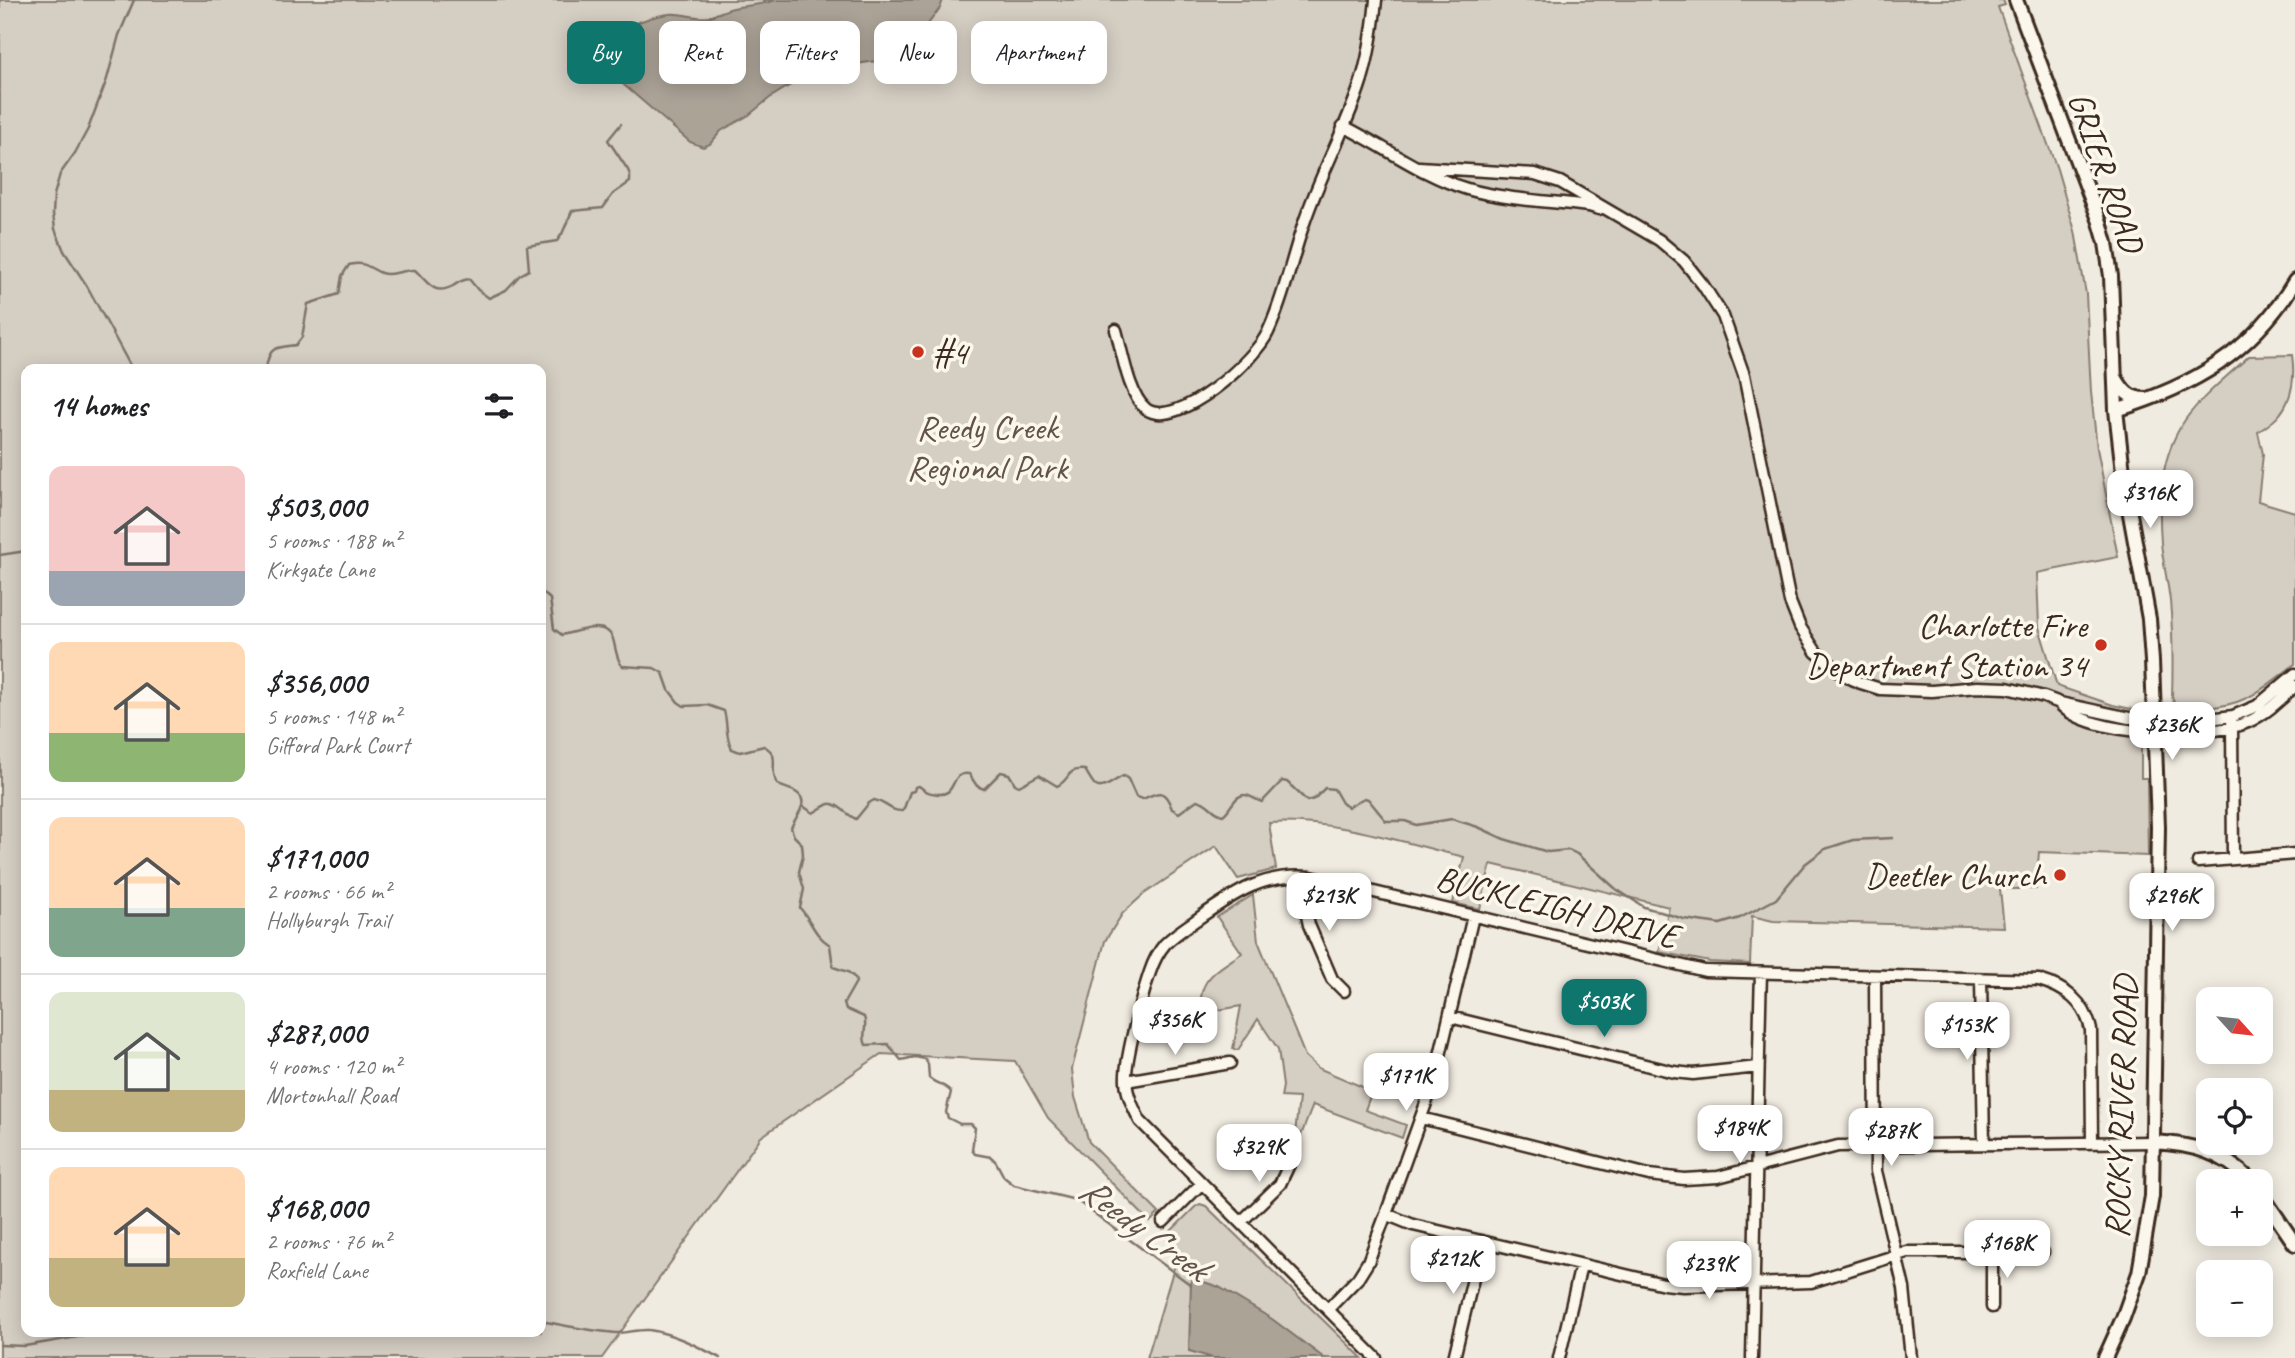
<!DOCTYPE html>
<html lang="en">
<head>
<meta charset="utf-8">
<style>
  :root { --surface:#fff; --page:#f2f2f2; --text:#202124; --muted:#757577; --line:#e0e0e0; --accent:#0f766e }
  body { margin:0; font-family:Caveat,sans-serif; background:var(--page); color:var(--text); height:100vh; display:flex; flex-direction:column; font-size:26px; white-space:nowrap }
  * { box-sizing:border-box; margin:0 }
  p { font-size:23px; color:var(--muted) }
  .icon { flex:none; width:38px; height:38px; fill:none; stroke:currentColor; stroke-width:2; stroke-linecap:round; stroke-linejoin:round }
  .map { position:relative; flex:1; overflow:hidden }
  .sheet { position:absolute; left:21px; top:364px; width:525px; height:973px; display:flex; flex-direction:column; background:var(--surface); border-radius:14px; box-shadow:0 4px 18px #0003 }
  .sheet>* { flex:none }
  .top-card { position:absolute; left:567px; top:21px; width:665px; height:63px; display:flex; gap:14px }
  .needle { width:46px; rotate:117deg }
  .tools { position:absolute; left:2196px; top:987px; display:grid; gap:14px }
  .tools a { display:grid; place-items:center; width:77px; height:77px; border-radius:14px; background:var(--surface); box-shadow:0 4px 18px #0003; font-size:35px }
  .price { position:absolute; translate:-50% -60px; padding:0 16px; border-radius:14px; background:#fff; color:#222; font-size:23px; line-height:46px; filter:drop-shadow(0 2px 4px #0008) }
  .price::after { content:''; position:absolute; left:50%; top:42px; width:21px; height:16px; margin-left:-10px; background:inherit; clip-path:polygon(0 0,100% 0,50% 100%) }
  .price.current { background:var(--accent); color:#fff }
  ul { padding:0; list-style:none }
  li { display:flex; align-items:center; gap:21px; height:175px; padding:0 28px }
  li+li { border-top:2px solid var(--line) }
  li span { display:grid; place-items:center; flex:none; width:196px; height:140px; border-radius:14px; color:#555 }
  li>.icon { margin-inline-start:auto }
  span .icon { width:84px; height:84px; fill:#fffc; stroke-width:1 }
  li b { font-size:30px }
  h2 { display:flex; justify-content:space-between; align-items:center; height:84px; padding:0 28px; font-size:30px }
  .chip { padding:0 24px; border-radius:14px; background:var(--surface); box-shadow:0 4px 18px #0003; font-size:24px; line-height:63px }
  .chip.current { background:var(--accent); color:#fff }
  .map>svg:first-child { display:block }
  .green { fill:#d5cec3; stroke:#887c70; stroke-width:2; fill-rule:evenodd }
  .water { fill:#aca397; stroke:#7f7367; stroke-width:2 }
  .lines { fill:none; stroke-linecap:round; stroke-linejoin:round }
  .stream { stroke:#7f7367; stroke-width:2.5 }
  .minor-casing { stroke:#3b2a1e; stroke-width:15 }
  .tertiary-casing { stroke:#3b2a1e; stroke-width:18 }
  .minor { stroke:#fbf7ec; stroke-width:10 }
  .tertiary { stroke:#fbf7ec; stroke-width:12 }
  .poi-dot { fill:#c8321e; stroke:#fbf7ec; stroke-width:2.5 }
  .labels { text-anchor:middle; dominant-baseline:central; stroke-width:7; stroke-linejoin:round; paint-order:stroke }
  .street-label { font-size:35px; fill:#3b2a1e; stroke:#fbf7ec }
  .poi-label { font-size:35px; fill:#3b2a1e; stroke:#fbf7ec; text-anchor:end }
  .park-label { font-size:35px; fill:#625347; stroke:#fbf7ec }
  .water-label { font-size:37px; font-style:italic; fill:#635448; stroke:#fbf7ec }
</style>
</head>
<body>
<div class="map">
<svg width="2295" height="1358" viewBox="0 0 2295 1358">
  <rect width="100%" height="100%" fill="#f0ebe0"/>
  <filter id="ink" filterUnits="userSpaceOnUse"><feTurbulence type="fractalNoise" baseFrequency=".0143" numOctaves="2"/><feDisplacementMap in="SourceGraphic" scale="14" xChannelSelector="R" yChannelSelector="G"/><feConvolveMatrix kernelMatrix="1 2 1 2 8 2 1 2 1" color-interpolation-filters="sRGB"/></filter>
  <g filter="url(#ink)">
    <!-- green -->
    <path class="green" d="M0,0H2003L2005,5L1998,7L2057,169L2075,231L2086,294L2091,392L2097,448L2118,557L2037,573L2039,627L2057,686L2113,705L2141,711V778H2147L2148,856L2039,852L2036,889H2000L2004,927L1773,921L1752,916L1750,964L1710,962L1659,952L1669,907L1491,864L1480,909L1453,903L1464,857C1400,842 1335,819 1269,823L1276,869L1238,879L1216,846L1144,894L1123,913L1105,941L1072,1069L1075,1097L1089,1142L1159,1213L1150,1222L1048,1118L1015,1061L881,1054L761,1137L602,1358H0ZM26,369H541V1332H26Z
      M2292,355C2295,375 2293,398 2280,414C2275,421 2265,427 2258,432L2263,454L2258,501L2295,512V664C2261,690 2247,706 2202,708C2192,708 2184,709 2175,705L2172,697C2173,665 2173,633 2170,601C2168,582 2163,563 2161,543C2158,501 2160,456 2185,420C2202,396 2228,376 2249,356Z
      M1253,895L1258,941L1305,1056L1318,1068L1372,1091L1365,1110L1406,1125L1402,1138L1313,1105L1298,1143H1294L1299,1098L1281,1097L1283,1086L1278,1049L1258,1019L1238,1050L1233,1049L1241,1006L1213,1011L1202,1017C1195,979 1215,972 1242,953L1217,917Z
      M1200,1204L1206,1206L1362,1358H1147L1179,1251L1165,1237L1195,1207Z"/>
    <!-- water -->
    <path class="water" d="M776,0H943L940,8L925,28L902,52L883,60L836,67L807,75L771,97L749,115L721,131L710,144L703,147L690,142L603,67L599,51C609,32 648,16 669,14C681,12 694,19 707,17C716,15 724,10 733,8C747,5 763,5 776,0Z
      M1195,1279L1219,1287L1272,1319L1324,1358H1213L1189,1351L1191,1281Z"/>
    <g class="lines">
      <!-- stream -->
      <path class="stream" d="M132,369L87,286L64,251L55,229L53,214L54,195L60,174L75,153L88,129L107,79L119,35L134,0
        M266,369C269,346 275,348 296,345L302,337L308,304L339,294L342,276L349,265C365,261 367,267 381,273C393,277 403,269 415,270C429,283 433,296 453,286C459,282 462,280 469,279L478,290L489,298L506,290L520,275L529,270L527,246L557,241L562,234L572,211L603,208L613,194L630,182V175L628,170L608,140L621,124
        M0,555L26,551
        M541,591L550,599L554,629L562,635C577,632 606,619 613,639C616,649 616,658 622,666L654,668L663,673L669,690L678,702L684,706L707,705L724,711C728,724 725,737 732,749L740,752L764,746C782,756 768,768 777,784C783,788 792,789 797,793C811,803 794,818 791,828L794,836L802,844L803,855L799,872L804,889L800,908C813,923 813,934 830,945L833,967L848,972L855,978L856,982L844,1003L846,1009L864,1017C868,1027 861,1036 866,1045L888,1044L901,1060L915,1057L925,1059L928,1064L929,1078C936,1084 946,1085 951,1092L946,1112L948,1118L960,1124H971L975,1128L972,1150L975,1154L991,1157L996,1162L1004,1177L1014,1185L1076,1200L1191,1285
        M803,806L813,813C817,811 825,805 829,804C837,802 848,816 856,819L869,803L874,800C886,802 890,812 903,811L910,792L914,791L915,787L919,786C928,793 929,793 939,794C958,795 949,771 969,774L977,786L984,789L1001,772L1009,774L1015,784L1019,786L1039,775L1057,786C1071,780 1065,768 1085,770C1088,774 1092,783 1096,786C1104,791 1116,778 1124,776L1128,779L1136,797L1143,799C1161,790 1165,790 1172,809L1179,813L1197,800C1209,802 1212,813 1223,815C1230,811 1235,794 1245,795C1250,795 1257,801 1262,802L1282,781L1287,782L1307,801L1314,799L1325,788L1334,789L1342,803L1348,807L1364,798L1368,799L1386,821H1405L1416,825L1452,819L1478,827L1504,839L1548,852L1569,850L1577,854L1616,889L1644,907L1684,919L1720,924L1740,918L1776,899L1805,864L1825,849L1853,840L1893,838
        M541,1321C566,1326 590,1331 616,1333C627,1333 639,1329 649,1330C675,1334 697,1346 720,1358
        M0,1345L25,1346L107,1332"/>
      <!-- minor casing -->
      <g class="minor-casing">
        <path id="minor" d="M1343,126C1384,146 1423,176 1467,189C1506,200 1549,201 1589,206L1599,209
          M1419,167L1535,174L1560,182L1659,240L1684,261L1703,285L1723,316L1744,375L1790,602L1800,627L1816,652L1841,673L1858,682L1880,689L1932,691L1977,687L2007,688L2044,697L2060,703L2129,718L2209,719L2233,716L2257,706L2295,674
          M1116,330C1122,351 1129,396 1146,409C1177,431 1256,359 1268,332C1284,298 1291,261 1303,226C1318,179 1343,135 1359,88C1369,60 1373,30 1376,0
          M2060,704C2090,738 2209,739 2248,722C2266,714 2280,700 2295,686
          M2232,724L2233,859
          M2198,862L2295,854
          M1311,877L1306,911L1309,925L1332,979L1344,991
          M1875,976L1876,1171L1904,1288L1911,1358
          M1981,979L1984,1144
          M1450,1017L1674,1072L1693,1074L1758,1067
          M1126,1081L1230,1063
          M1421,1118L1649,1175L1684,1179L1718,1177L1838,1146L2153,1142
          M1386,1214L1413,1225L1664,1284L1683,1286L1811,1282L1907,1252H2043
          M1163,1222L1202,1183
          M1241,1222L1280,1184L1293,1156
          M1992,1307V1252
          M1328,1309L1358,1278L1368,1262L1386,1214L1434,1081L1473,916
          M1376,1358L1140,1121C1134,1109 1127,1096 1126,1081C1124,1063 1143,992 1150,972C1153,963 1159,951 1165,944C1175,934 1188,926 1199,918C1236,892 1264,873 1311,877L1705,971L2039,980C2066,988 2085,1002 2091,1030L2092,1143
          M1454,1358L1482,1241
          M1559,1358L1581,1265
          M1752,1358C1756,1229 1757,1101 1761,973"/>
      </g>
      <!-- tertiary casing -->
      <g class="tertiary-casing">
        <path id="tertiary" d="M2016,0L2100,222L2106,243L2111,276L2116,410L2124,481L2149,619L2152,661L2158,827L2152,1196L2139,1273L2123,1318L2105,1358
          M2115,377C2123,391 2129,399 2146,399
          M2116,410C2194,386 2252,353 2295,281
          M2153,1142C2192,1144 2223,1152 2251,1181
          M2261,1194L2295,1244"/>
      </g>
      <!-- minor -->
      <use href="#minor" class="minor"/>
      <!-- tertiary -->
      <use href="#tertiary" class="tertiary"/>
    </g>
  </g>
  <!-- markers -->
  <g class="poi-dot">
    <circle cx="918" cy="352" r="7"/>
    <circle cx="2101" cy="645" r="7"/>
    <circle cx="2060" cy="875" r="7"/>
  </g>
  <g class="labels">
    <!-- street labels -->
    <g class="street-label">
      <text transform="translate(2106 172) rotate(71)">GRIER ROAD</text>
      <text transform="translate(1557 907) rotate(14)">BUCKLEIGH DRIVE</text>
      <text transform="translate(2121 1107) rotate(-88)">ROCKY RIVER ROAD</text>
    </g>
    <!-- poi labels -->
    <g class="poi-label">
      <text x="932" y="352" text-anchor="start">#4</text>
      <text x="2087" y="625">Charlotte Fire<tspan x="2087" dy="40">Department Station 34</tspan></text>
      <text x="2046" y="875">Deetler Church</text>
    </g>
    <!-- park labels -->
    <g class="park-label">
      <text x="987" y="427">Reedy Creek<tspan x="987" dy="40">Regional Park</tspan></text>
    </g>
    <!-- water labels -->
    <g class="water-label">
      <text transform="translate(1144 1228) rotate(36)">Reedy Creek</text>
    </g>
  </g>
</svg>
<div class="tools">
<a><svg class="needle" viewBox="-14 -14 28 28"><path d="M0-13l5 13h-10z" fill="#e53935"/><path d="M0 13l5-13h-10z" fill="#757577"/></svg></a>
<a><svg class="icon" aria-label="locate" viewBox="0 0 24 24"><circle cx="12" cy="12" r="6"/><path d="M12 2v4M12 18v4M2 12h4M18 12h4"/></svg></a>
<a>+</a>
<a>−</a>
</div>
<b class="price" style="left:2150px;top:530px">$316K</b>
<b class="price" style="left:2172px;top:762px">$236K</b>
<b class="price" style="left:1329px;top:933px">$213K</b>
<b class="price" style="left:2172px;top:933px">$296K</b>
<b class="price current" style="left:1604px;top:1039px">$503K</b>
<b class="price" style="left:1175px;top:1057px">$356K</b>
<b class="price" style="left:1967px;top:1062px">$153K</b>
<b class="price" style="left:1406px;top:1113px">$171K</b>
<b class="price" style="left:1740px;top:1165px">$184K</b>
<b class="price" style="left:1891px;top:1168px">$287K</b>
<b class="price" style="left:1259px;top:1184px">$329K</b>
<b class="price" style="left:2007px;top:1280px">$168K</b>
<b class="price" style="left:1453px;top:1296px">$212K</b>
<b class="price" style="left:1709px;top:1301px">$239K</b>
<div class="top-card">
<a class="chip current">Buy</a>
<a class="chip">Rent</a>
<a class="chip">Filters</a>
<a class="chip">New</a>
<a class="chip">Apartment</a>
</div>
<section class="sheet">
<h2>14 homes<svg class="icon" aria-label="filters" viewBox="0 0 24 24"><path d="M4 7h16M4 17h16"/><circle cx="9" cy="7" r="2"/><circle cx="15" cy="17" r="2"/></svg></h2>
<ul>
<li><span style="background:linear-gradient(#f6c9c9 75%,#9aa5b1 0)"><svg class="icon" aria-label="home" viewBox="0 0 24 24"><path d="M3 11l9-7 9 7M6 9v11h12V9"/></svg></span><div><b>$503,000</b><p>5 rooms · 188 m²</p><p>Kirkgate Lane</p></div></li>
<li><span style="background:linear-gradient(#ffd9b3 65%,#8fb573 0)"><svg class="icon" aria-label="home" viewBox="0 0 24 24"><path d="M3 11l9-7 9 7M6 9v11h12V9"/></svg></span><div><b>$356,000</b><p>5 rooms · 148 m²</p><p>Gifford Park Court</p></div></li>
<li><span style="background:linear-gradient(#ffd9b3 65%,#7fa58c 0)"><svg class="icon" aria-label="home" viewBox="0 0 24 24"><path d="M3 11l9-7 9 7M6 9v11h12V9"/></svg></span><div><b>$171,000</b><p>2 rooms · 66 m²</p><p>Hollyburgh Trail</p></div></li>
<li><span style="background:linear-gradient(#dfe7d0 70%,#c2b280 0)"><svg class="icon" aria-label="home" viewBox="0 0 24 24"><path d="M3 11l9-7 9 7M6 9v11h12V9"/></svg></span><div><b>$287,000</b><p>4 rooms · 120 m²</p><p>Mortonhall Road</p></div></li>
<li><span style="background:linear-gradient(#ffd9b3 65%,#c2b280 0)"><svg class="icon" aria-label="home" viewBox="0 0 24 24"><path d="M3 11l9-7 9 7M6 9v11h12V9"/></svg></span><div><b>$168,000</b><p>2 rooms · 76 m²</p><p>Roxfield Lane</p></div></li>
</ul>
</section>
</div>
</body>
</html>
